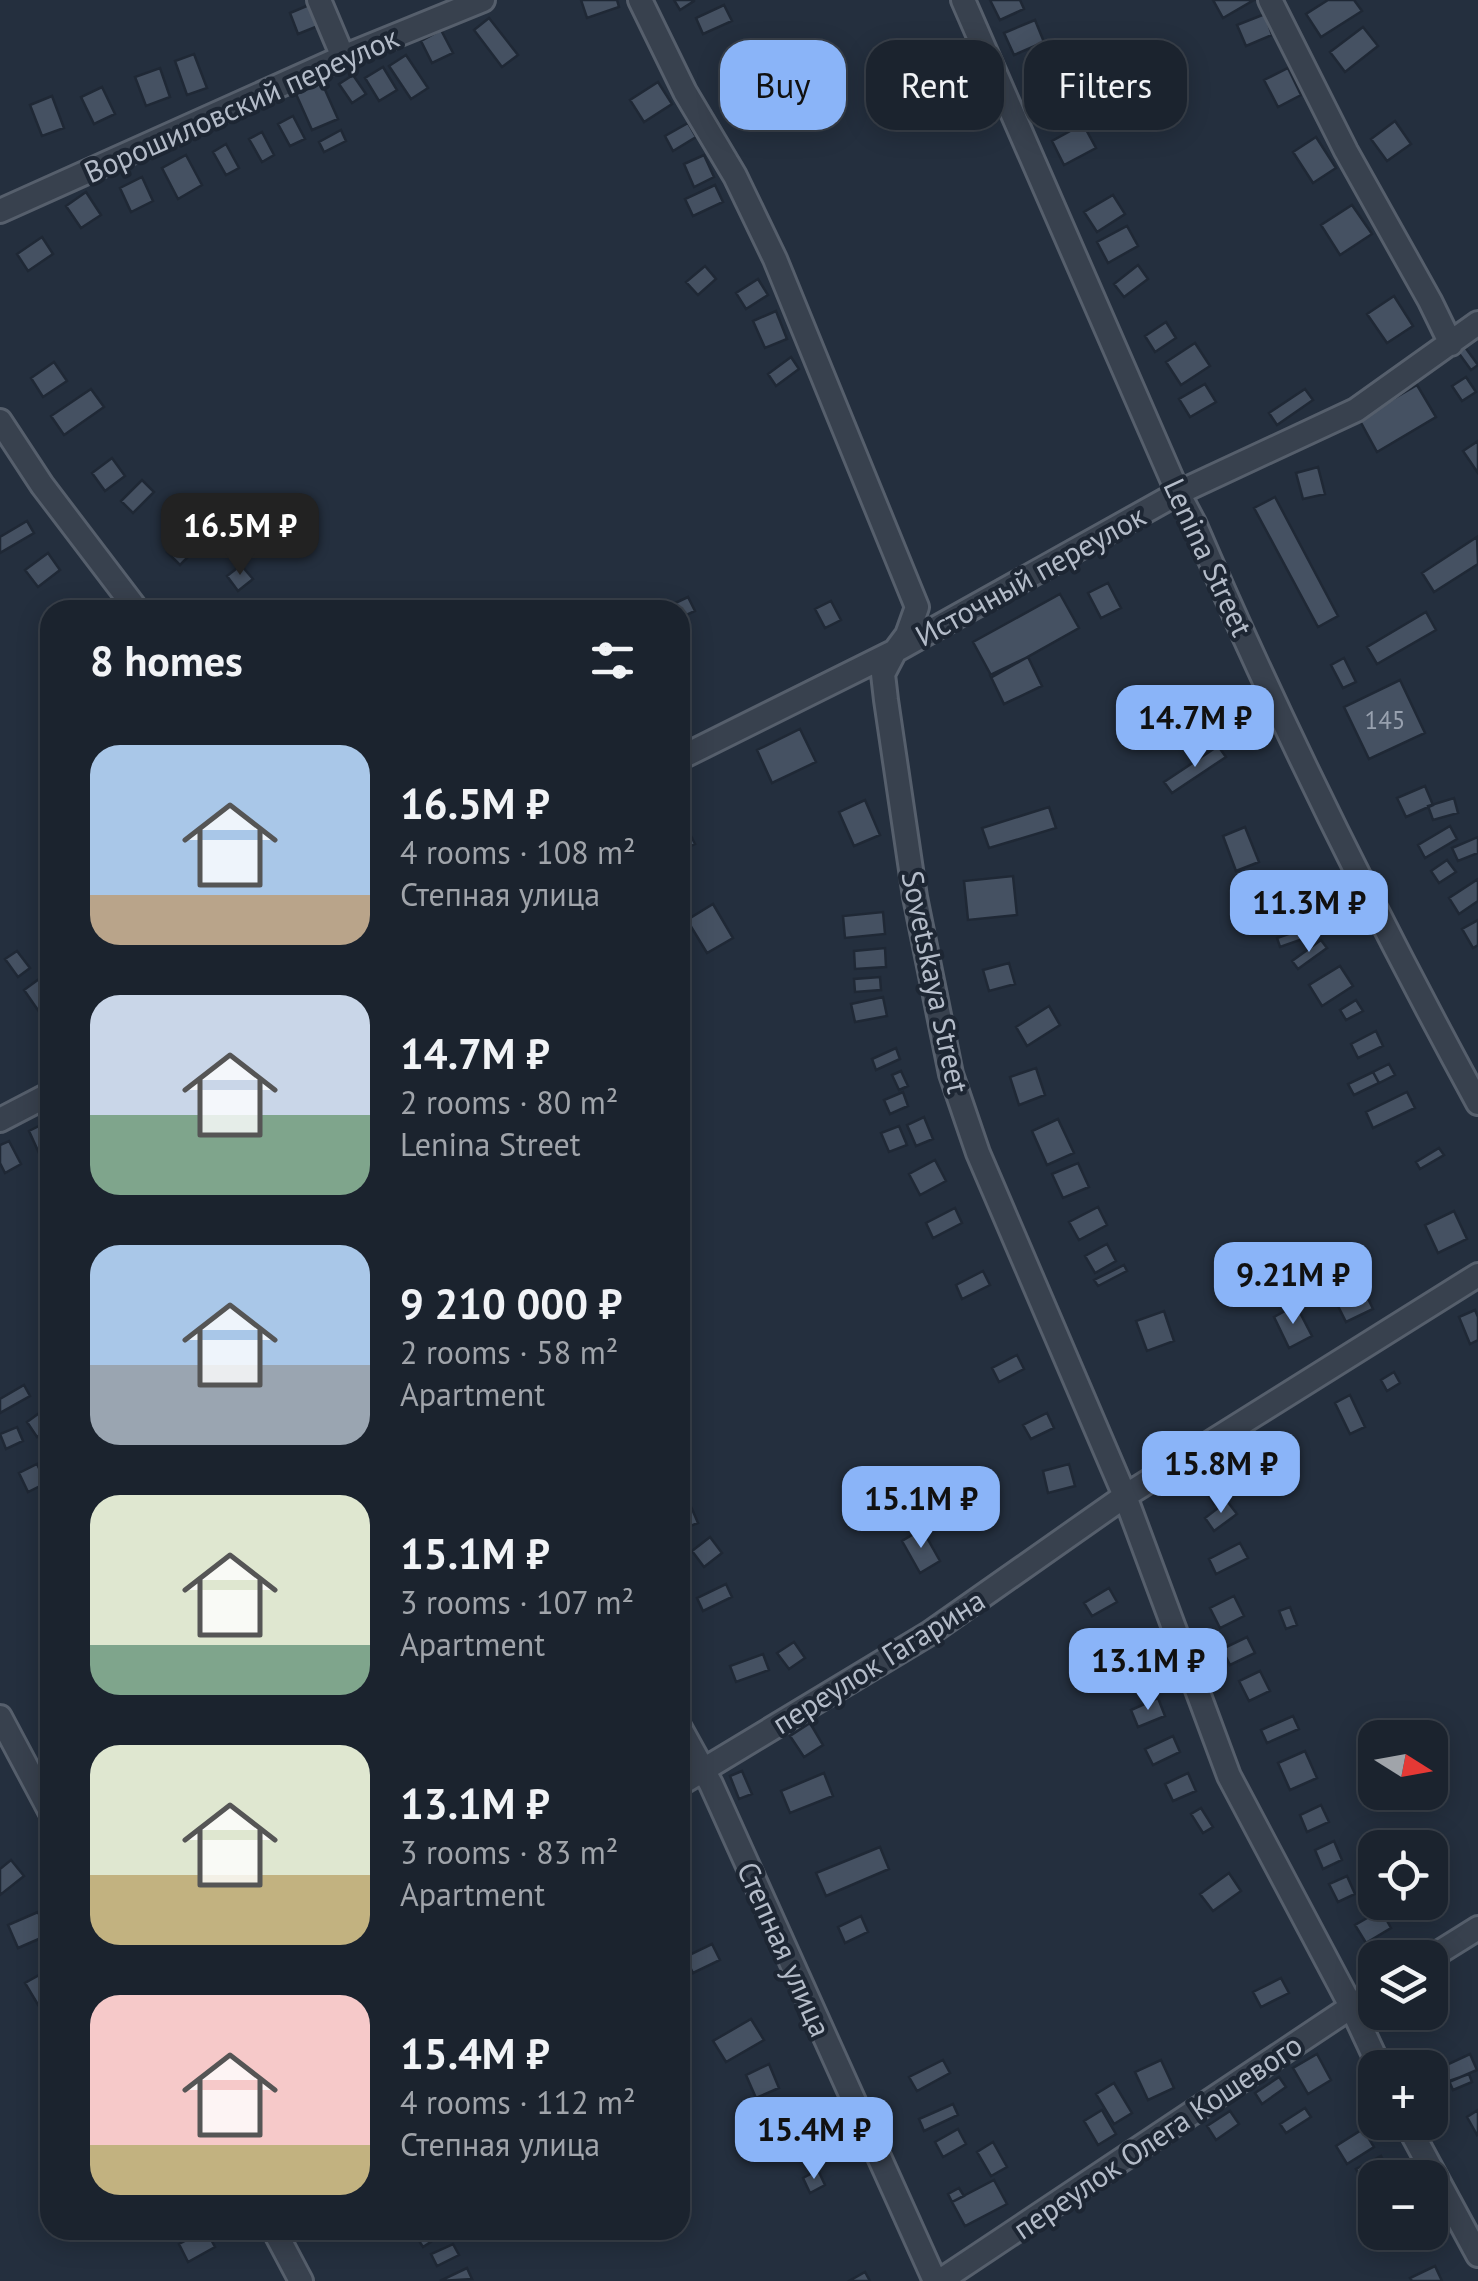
<!DOCTYPE html>
<html lang="en">
<head>
<meta charset="utf-8">
<style>
  :root { --surface:#1b232e; --page:#242b36; --text:#f1f3f6; --muted:#a0a4aa; --line:#39404a; --accent:#8ab4f8 }
  body { margin:0; font-family:"PT Sans",sans-serif; background:var(--page); color:var(--text); height:100vh; display:flex; flex-direction:column; font-size:38px; white-space:nowrap }
  * { box-sizing:border-box; margin:0 }
  p { font-size:32px; color:var(--muted) }
  .icon { flex:none; width:55px; height:55px; fill:none; stroke:currentColor; stroke-width:2; stroke-linecap:round; stroke-linejoin:round }
  .map { position:relative; flex:1; overflow:hidden }
  .panel { position:absolute; left:40px; top:600px; width:650px; height:1640px; display:flex; flex-direction:column; background:var(--surface); border-radius:30px; box-shadow:0 5px 25px #0003,0 0 0 2px var(--line) }
  .panel>* { flex:none }
  .hud { position:absolute; left:720px; top:40px; width:608px; height:90px; display:flex; gap:20px }
  .needle { width:65px; rotate:101deg }
  .controls { position:absolute; left:1358px; top:1720px; display:grid; gap:20px }
  .controls a { display:grid; place-items:center; width:90px; height:90px; border-radius:20px; background:var(--surface); box-shadow:0 5px 25px #0003,0 0 0 2px var(--line); font-size:50px }
  .price { position:absolute; translate:-50% -85px; padding:0 22px; border-radius:20px; background:var(--accent); color:#111; font-size:32px; line-height:65px; filter:drop-shadow(0 2px 5px #0008) }
  .price::after { content:''; position:absolute; left:50%; top:60px; width:30px; height:22px; margin-left:-15px; background:inherit; clip-path:polygon(0 0,100% 0,50% 100%) }
  .price.current { background:#222; color:#fff }
  ul { padding:0; list-style:none }
  li { display:flex; align-items:center; gap:30px; height:250px; padding:0 50px }
  li span { display:grid; place-items:center; flex:none; width:280px; height:200px; border-radius:30px; color:#555 }
  li>.icon { margin-inline-start:auto }
  span .icon { width:120px; height:120px; fill:#fffc; stroke-width:1 }
  li b { font-size:42px }
  h2 { display:flex; justify-content:space-between; align-items:center; height:120px; padding:0 50px; font-size:42px }
  .tag { padding:0 35px; border-radius:30px; background:var(--surface); box-shadow:0 5px 25px #0003,0 0 0 2px var(--line); font-size:35px; line-height:90px }
  .tag.current { background:var(--accent); color:#111 }
  .map>svg:first-child { display:block }
  .building { fill:#455162; stroke:#1f2835; stroke-width:2.5 }
  .lines { fill:none; stroke-linecap:round; stroke-linejoin:round }
  .minor-casing { stroke:#565f6c; stroke-width:28 }
  .minor { stroke:#38414e; stroke-width:22 }
  .labels { text-anchor:middle; dominant-baseline:central; stroke-width:8; stroke-linejoin:round; paint-order:stroke }
  .number-label { font-size:25px; fill:#98a1af }
  .street-label { font-size:30px; fill:#b4bcc9; stroke:#1d2633 }
</style>
</head>
<body>
<div class="map">
<svg width="1478" height="2281" viewBox="0 0 1478 2281">
  <rect width="100%" height="100%" fill="#242f3e"/>
  <!-- building -->
  <path class="building" d="M581,0H617L619,7L587,18Z
    M674,0H694V1L680,10Z
    M990,0H1020L1024,9L1000,20Z
    M1213,0H1254L1223,18Z
    M1328,0H1354L1362,11L1321,37L1306,14Z
    M309,5L318,26L298,34L290,13Z
    M724,5L732,21L703,34L696,18Z
    M1265,14L1272,35L1246,46L1237,25Z
    M489,18L518,55L502,67L474,30Z
    M1035,20L1044,42L1014,55L1004,33Z
    M1363,27L1378,46L1345,72L1330,52Z
    M441,30L453,53L432,63L421,41Z
    M194,54L207,88L187,95L175,61Z
    M406,55L428,88L411,99L389,66Z
    M383,67L397,90L379,101L365,78Z
    M160,68L170,97L146,106L135,77Z
    M1288,68L1301,95L1278,107L1264,80Z
    M1056,73L1067,95L1041,108L1030,85Z
    M353,75L366,94L352,103L339,84Z
    M658,82L672,104L644,122L630,100Z
    M322,83L338,119L312,130L296,94Z
    M102,87L115,114L94,124L81,97Z
    M52,96L64,128L42,136L30,105Z
    M293,116L305,139L290,146L278,124Z
    M1395,121L1411,144L1387,161L1371,139Z
    M688,123L696,137L673,151L665,136Z
    M1083,124L1096,148L1064,165L1052,141Z
    M341,130L346,141L324,152L319,142Z
    M262,132L274,155L262,162L249,139Z
    M1316,137L1336,168L1313,183L1293,152Z
    M226,144L239,168L226,175L213,152Z
    M186,155L202,185L178,199L162,168Z
    M704,155L714,177L694,187L684,164Z
    M142,177L153,201L131,212L120,188Z
    M715,185L723,202L693,216L685,199Z
    M86,192L101,215L81,228L66,206Z
    M1113,195L1125,214L1097,232L1084,212Z
    M1352,205L1372,234L1340,255L1321,225Z
    M1127,226L1138,246L1108,263L1097,242Z
    M42,237L53,254L28,271L17,254Z
    M1138,265L1148,279L1124,297L1114,284Z
    M705,266L716,279L698,295L686,282Z
    M758,279L768,295L746,309L736,293Z
    M1394,296L1413,326L1387,343L1367,314Z
    M776,311L787,339L765,348L753,321Z
    M1166,322L1176,338L1155,352L1145,336Z
    M1195,343L1210,366L1181,385L1166,362Z
    M1462,343L1478,365L1471,370L1455,348Z
    M791,357L799,369L776,386L768,374Z
    M54,362L67,381L43,397L31,378Z
    M1466,377L1476,392L1462,401L1452,386Z
    M1205,384L1216,402L1190,417L1179,399Z
    M1417,385L1436,417L1377,452L1359,419Z
    M91,389L104,407L64,435L51,416Z
    M1305,389L1313,400L1277,425L1269,413Z
    M1478,441V473L1463,451Z
    M112,458L125,476L105,491L92,473Z
    M1318,467L1325,494L1303,499L1296,473Z
    M142,480L154,492L133,513L121,501Z
    M1275,497L1338,616L1318,627L1254,508Z
    M27,521L34,533L0,553V537Z
    M187,532L200,545L180,565L167,552Z
    M1477,537L1478,564L1434,592L1422,573Z
    M48,553L60,570L38,587L25,570Z
    M241,565L253,579L238,591L227,576Z
    M1108,583L1121,608L1101,618L1088,593Z
    M1060,594L1079,628L992,677L973,642Z
    M688,597L695,611L680,618V610H673L671,605Z
    M831,601L841,620L825,628L815,609Z
    M1426,612L1436,630L1377,664L1367,647Z
    M1028,657L1042,686L1004,704L990,675Z
    M1344,658L1356,682L1343,688L1331,665Z
    M1400,680L1425,733L1369,759L1344,707Z
    M800,729L816,762L772,783L757,750Z
    M1218,746L1226,757L1172,793L1164,782Z
    M1425,786L1433,805L1406,817L1397,798Z
    M1454,798L1458,813L1433,820L1428,806Z
    M865,800L880,835L854,846L839,812Z
    M1049,807L1056,828L989,848L982,828Z
    M680,815L695,844L680,851Z
    M1450,826L1457,839L1425,858L1418,845Z
    M1245,827L1259,862L1236,871L1223,836Z
    M1478,837V853L1458,861L1452,848Z
    M1447,860L1456,872L1439,883L1431,871Z
    M1281,872L1294,892L1258,914L1246,894Z
    M1013,876L1017,915L968,920L964,881Z
    M1478,879V901L1459,914L1449,898Z
    M713,904L733,938L707,953L687,920Z
    M1299,911L1305,922L1284,935L1277,923Z
    M883,912L885,934L845,938L843,916Z
    M1478,920V945L1473,948L1462,929Z
    M1317,924L1320,933L1280,947L1277,938Z
    M680,937L690,958L680,962Z
    M1321,940L1327,948L1298,969L1292,961Z
    M885,948L886,967L855,969L854,951Z
    M17,951L30,968L18,977L5,959Z
    M1009,963L1015,984L989,991L983,970Z
    M1340,966L1353,986L1322,1006L1309,985Z
    M50,971V1006L40,1013L24,990Z
    M880,977L881,990L855,992L854,979Z
    M883,997L887,1016L855,1022L851,1004Z
    M1356,1000L1363,1011L1346,1020L1340,1010Z
    M1049,1006L1060,1025L1027,1046L1016,1027Z
    M1376,1031L1383,1046L1358,1058L1351,1044Z
    M896,1048L900,1059L876,1070L872,1059Z
    M1389,1064L1395,1075L1379,1083L1373,1072Z
    M1036,1068L1045,1095L1019,1105L1010,1077Z
    M901,1071L908,1086L899,1090L892,1075Z
    M1373,1072L1379,1083L1354,1095L1348,1084Z
    M903,1092L908,1106L890,1114L884,1100Z
    M1407,1092L1415,1108L1373,1128L1366,1112Z
    M924,1117L933,1139L916,1146L907,1125Z
    M1058,1119L1074,1153L1047,1165L1032,1131Z
    M49,1121L50,1148L39,1153L29,1131Z
    M899,1126L907,1145L889,1152L881,1133Z
    M9,1141L21,1164L5,1173L0,1163V1145Z
    M1439,1148L1444,1155L1420,1169L1416,1162Z
    M935,1160L946,1181L920,1195L909,1174Z
    M1078,1163L1089,1187L1063,1198L1052,1174Z
    M1098,1207L1107,1225L1079,1240L1069,1222Z
    M955,1208L962,1223L933,1238L926,1223Z
    M1454,1211L1467,1239L1438,1253L1425,1225Z
    M1107,1244L1116,1261L1095,1273L1085,1256Z
    M1124,1265L1127,1271L1098,1286L1094,1280Z
    M983,1271L990,1285L962,1299L956,1285Z
    M1361,1284L1373,1309L1346,1322L1334,1298Z
    M1296,1305L1312,1336L1289,1348L1274,1317Z
    M1475,1310L1478,1317V1340L1470,1344L1459,1317Z
    M1164,1311L1174,1341L1147,1351L1136,1321Z
    M1017,1355L1024,1369L999,1382L992,1368Z
    M1394,1372L1400,1383L1387,1391L1381,1380Z
    M24,1385L30,1396L0,1413V1399Z
    M1350,1395L1365,1427L1350,1434L1335,1403Z
    M49,1406L50,1428L37,1437L27,1422Z
    M1047,1413L1054,1428L1031,1439L1023,1425Z
    M17,1427L23,1441L6,1449L0,1434Z
    M1228,1461L1244,1485L1214,1504L1199,1480Z
    M37,1464L46,1483L28,1492L19,1473Z
    M1069,1464L1075,1486L1048,1493L1043,1471Z
    M1227,1501L1237,1514L1214,1531L1205,1518Z
    M689,1502L698,1523L680,1530V1506Z
    M922,1529L940,1561L920,1573L902,1541Z
    M710,1537L722,1553L704,1567L692,1551Z
    M1240,1543L1248,1558L1216,1574L1209,1559Z
    M726,1584L732,1597L703,1611L697,1598Z
    M1109,1588L1117,1602L1092,1616L1084,1603Z
    M1234,1596L1244,1616L1220,1628L1210,1608Z
    M1290,1607L1297,1625L1286,1629L1279,1611Z
    M1128,1634L1137,1653L1116,1664L1106,1645Z
    M1247,1637L1255,1653L1230,1665L1222,1649Z
    M794,1642L805,1658L789,1669L777,1653Z
    M763,1654L769,1670L736,1682L730,1666Z
    M1260,1671L1270,1691L1249,1701L1239,1681Z
    M1158,1698L1165,1716L1138,1727L1131,1710Z
    M1293,1716L1299,1729L1267,1743L1261,1730Z
    M810,1723L823,1745L804,1757L790,1736Z
    M1173,1736L1180,1752L1153,1765L1145,1749Z
    M1305,1751L1317,1778L1290,1790L1278,1763Z
    M742,1771L752,1794L739,1799L730,1776Z
    M824,1773L833,1796L790,1813L781,1791Z
    M1188,1773L1196,1791L1173,1801L1165,1784Z
    M1321,1805L1329,1822L1307,1832L1300,1815Z
    M1201,1808L1213,1827L1203,1833L1191,1814Z
    M1334,1841L1342,1860L1323,1869L1315,1850Z
    M880,1847L889,1869L826,1896L816,1873Z
    M11,1860L24,1876L0,1895V1869Z
    M1229,1873L1241,1891L1213,1911L1200,1894Z
    M1347,1876L1355,1894L1338,1902L1329,1884Z
    M1381,1910L1391,1928L1366,1943L1355,1925Z
    M38,1912L48,1935L18,1948L8,1925Z
    M861,1916L868,1932L845,1943L838,1927Z
    M712,1944L720,1960L693,1973L685,1957Z
    M50,1969V2002L40,2008L25,1983Z
    M1281,1978L1289,1993L1261,2007L1253,1992Z
    M1439,1989L1447,2005L1421,2017L1419,2012H1430V1994Z
    M751,2019L764,2040L726,2062L713,2041Z
    M1317,2054L1331,2080L1308,2094L1293,2068Z
    M1470,2054L1477,2070L1449,2082L1442,2067Z
    M943,2060L950,2073L917,2091L909,2077Z
    M1161,2060L1174,2088L1148,2100L1135,2072Z
    M769,2064L779,2088L756,2098L746,2075Z
    M1469,2074L1472,2082L1453,2090L1449,2081Z
    M1279,2077L1286,2087L1262,2104L1255,2093Z
    M1114,2083L1132,2113L1114,2124L1096,2094Z
    M953,2104L958,2115L924,2131L919,2119Z
    M1305,2108L1311,2117L1286,2133L1280,2124Z
    M1102,2110L1116,2134L1098,2145L1084,2121Z
    M1478,2110V2134L1477,2135L1467,2117Z
    M1230,2111L1239,2124L1216,2140L1207,2126Z
    M958,2129L966,2144L943,2157L935,2142Z
    M1363,2129L1374,2147L1347,2164L1336,2146Z
    M797,2131L807,2148L786,2159L777,2143Z
    M993,2142L1007,2167L991,2176L977,2152Z
    M1381,2156L1388,2169L1364,2183L1356,2169Z
    M818,2170L825,2185L810,2193L803,2178Z
    M994,2180L1007,2204L965,2226L952,2202Z
    M959,2188L964,2196L952,2202L948,2194Z
    M206,2230L215,2247L188,2262L179,2244Z
    M412,2230H449L423,2247Z
    M453,2244L459,2255L437,2266L431,2254Z
    M1435,2266L1442,2281H1412L1410,2278Z
    M467,2268L472,2279L440,2281Z
    M865,2272L870,2281H849Z"/>
  <g class="lines">
    <!-- minor casing -->
    <g class="minor-casing">
      <path id="minor" d="M319,0L343,57
        M640,0L685,92L735,176L775,259L917,607L907,635L895,651L883,674L886,700L915,897L951,1074L978,1153L1125,1496L1229,1776L1351,2006L1380,2068
        M963,0L1178,493L1194,523C1279,721 1375,914 1478,1103
        M1270,0L1346,151L1430,301L1451,344
        M0,211L343,57L483,0
        M0,421L42,485L137,610
        M680,758L895,651L1178,493L1356,410L1478,323
        M0,1120L50,1094
        M0,1717L50,1811
        M680,1728L711,1784L935,2281
        M680,1784L930,1633L1125,1496L1478,1275
        M1430,1958L1478,1928
        M1406,2122L1478,2255
        M274,2230L301,2281
        M940,2281L1375,1991"/>
    </g>
    <!-- minor -->
    <use href="#minor" class="minor"/>
  </g>
  <g class="labels">
    <!-- number labels -->
    <g class="number-label">
      <text x="1385" y="720">145</text>
    </g>
    <!-- street labels -->
    <g class="street-label">
      <text transform="translate(241 104) rotate(-24)">Ворошиловский переулок</text>
      <text transform="translate(1209 557) rotate(65)">Lenina Street</text>
      <text transform="translate(1030 575) rotate(-29)">Источный переулок</text>
      <text transform="translate(936 982) rotate(78)">Sovetskaya Street</text>
      <text transform="translate(878 1661) rotate(-32)">переулок Гагарина</text>
      <text transform="translate(785 1949) rotate(66)">Степная улица</text>
      <text transform="translate(1157 2136) rotate(-34)">переулок Олега Кошевого</text>
    </g>
  </g>
</svg>
<div class="controls">
<a><svg class="needle" viewBox="-14 -14 28 28"><path d="M0-13l5 13h-10z" fill="#e53935"/><path d="M0 13l5-13h-10z" fill="#a0a4aa"/></svg></a>
<a><svg class="icon" aria-label="locate" viewBox="0 0 24 24"><circle cx="12" cy="12" r="6"/><path d="M12 2v4M12 18v4M2 12h4M18 12h4"/></svg></a>
<a><svg class="icon" aria-label="layers" viewBox="0 0 24 24"><path d="M12 4l9 5-9 5-9-5zM3 14l9 5 9-5"/></svg></a>
<a>+</a>
<a>−</a>
</div>
<b class="price current" style="left:240px;top:578px">16.5M ₽</b>
<b class="price" style="left:1195px;top:770px">14.7M ₽</b>
<b class="price" style="left:1309px;top:955px">11.3M ₽</b>
<b class="price" style="left:1293px;top:1327px">9.21M ₽</b>
<b class="price" style="left:1221px;top:1516px">15.8M ₽</b>
<b class="price" style="left:921px;top:1551px">15.1M ₽</b>
<b class="price" style="left:1148px;top:1713px">13.1M ₽</b>
<b class="price" style="left:814px;top:2182px">15.4M ₽</b>
<div class="hud">
<a class="tag current">Buy</a>
<a class="tag">Rent</a>
<a class="tag">Filters</a>
</div>
<section class="panel">
<h2>8 homes<svg class="icon" aria-label="filters" viewBox="0 0 24 24"><path d="M4 7h16M4 17h16"/><circle cx="9" cy="7" r="2"/><circle cx="15" cy="17" r="2"/></svg></h2>
<ul>
<li><span style="background:linear-gradient(#a9c7e8 75%,#b9a48a 0)"><svg class="icon" aria-label="home" viewBox="0 0 24 24"><path d="M3 11l9-7 9 7M6 9v11h12V9"/></svg></span><div><b>16.5M ₽</b><p>4 rooms · 108 m²</p><p>Степная улица</p></div></li>
<li><span style="background:linear-gradient(#c9d6e8 60%,#7fa58c 0)"><svg class="icon" aria-label="home" viewBox="0 0 24 24"><path d="M3 11l9-7 9 7M6 9v11h12V9"/></svg></span><div><b>14.7M ₽</b><p>2 rooms · 80 m²</p><p>Lenina Street</p></div></li>
<li><span style="background:linear-gradient(#a9c7e8 60%,#9aa5b1 0)"><svg class="icon" aria-label="home" viewBox="0 0 24 24"><path d="M3 11l9-7 9 7M6 9v11h12V9"/></svg></span><div><b>9 210 000 ₽</b><p>2 rooms · 58 m²</p><p>Apartment</p></div></li>
<li><span style="background:linear-gradient(#dfe7d0 75%,#7fa58c 0)"><svg class="icon" aria-label="home" viewBox="0 0 24 24"><path d="M3 11l9-7 9 7M6 9v11h12V9"/></svg></span><div><b>15.1M ₽</b><p>3 rooms · 107 m²</p><p>Apartment</p></div></li>
<li><span style="background:linear-gradient(#dfe7d0 65%,#c2b280 0)"><svg class="icon" aria-label="home" viewBox="0 0 24 24"><path d="M3 11l9-7 9 7M6 9v11h12V9"/></svg></span><div><b>13.1M ₽</b><p>3 rooms · 83 m²</p><p>Apartment</p></div></li>
<li><span style="background:linear-gradient(#f6c9c9 75%,#c2b280 0)"><svg class="icon" aria-label="home" viewBox="0 0 24 24"><path d="M3 11l9-7 9 7M6 9v11h12V9"/></svg></span><div><b>15.4M ₽</b><p>4 rooms · 112 m²</p><p>Степная улица</p></div></li>
</ul>
</section>
</div>
</body>
</html>
